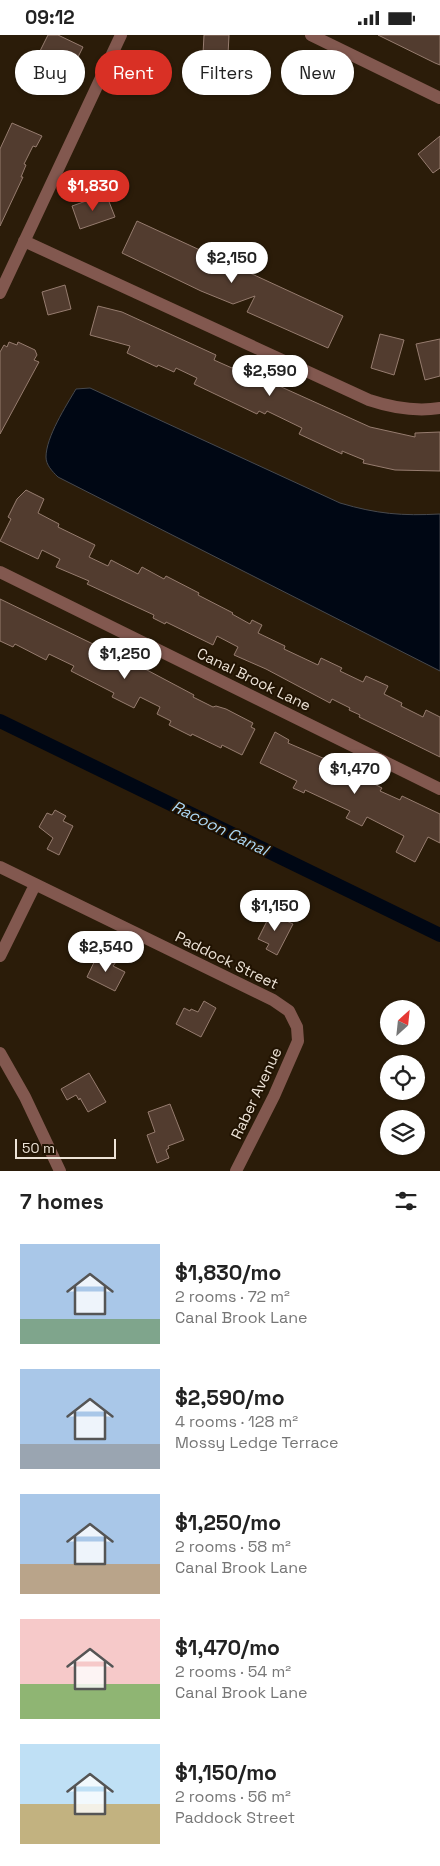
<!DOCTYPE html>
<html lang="en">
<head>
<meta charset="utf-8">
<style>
  :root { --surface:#fff; --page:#f6f6f6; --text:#222; --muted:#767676; --accent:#d93025 }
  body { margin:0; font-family:"Space Grotesk",sans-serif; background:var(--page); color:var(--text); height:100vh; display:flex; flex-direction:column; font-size:19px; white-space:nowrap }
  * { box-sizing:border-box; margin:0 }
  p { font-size:16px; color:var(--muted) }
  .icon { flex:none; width:28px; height:28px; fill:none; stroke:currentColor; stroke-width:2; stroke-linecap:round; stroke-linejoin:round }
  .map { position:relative; height:1136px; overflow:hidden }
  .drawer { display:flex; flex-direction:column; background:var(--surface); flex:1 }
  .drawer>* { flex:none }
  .top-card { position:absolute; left:15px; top:15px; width:410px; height:45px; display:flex; gap:10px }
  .needle { width:32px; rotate:27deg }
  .buttons { position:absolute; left:380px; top:965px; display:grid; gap:10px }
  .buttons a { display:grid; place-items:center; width:45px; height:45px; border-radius:50%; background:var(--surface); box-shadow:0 1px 4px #0004; font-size:25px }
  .scale { position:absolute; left:15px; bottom:12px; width:101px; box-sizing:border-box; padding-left:5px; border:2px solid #ede3d7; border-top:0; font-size:14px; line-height:18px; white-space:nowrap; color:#ede3d7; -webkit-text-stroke:4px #211302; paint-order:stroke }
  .price { position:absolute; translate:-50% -42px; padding:0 11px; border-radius:18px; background:#fff; color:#222; font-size:16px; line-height:32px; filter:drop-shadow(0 1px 2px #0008) }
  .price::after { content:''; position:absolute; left:50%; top:30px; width:15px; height:11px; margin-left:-8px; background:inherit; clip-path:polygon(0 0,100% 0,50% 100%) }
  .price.current { background:var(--accent); color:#fff }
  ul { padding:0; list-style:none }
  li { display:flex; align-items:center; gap:15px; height:125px; padding:0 20px }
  li span { display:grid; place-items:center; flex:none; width:140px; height:100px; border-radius:0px; color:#555 }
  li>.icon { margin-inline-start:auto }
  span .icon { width:60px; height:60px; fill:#fffc; stroke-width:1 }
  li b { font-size:21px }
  h2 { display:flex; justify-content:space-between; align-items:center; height:60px; padding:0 20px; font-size:21px }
  .pill { padding:0 18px; border-radius:22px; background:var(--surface); box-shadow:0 1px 4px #0004; font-size:18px; line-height:45px }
  .pill.current { background:var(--accent); color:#fff }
  .status { display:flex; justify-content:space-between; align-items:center; height:35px; padding:0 25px; background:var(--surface); direction:ltr }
  .status svg { height:14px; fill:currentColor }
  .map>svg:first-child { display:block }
  .water { fill:#000714; stroke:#47494e }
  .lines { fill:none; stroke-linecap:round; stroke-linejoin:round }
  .canal { stroke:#000714; stroke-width:14 }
  .building { fill:#523c2f; stroke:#967c6f }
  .minor { stroke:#82584f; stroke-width:12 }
  .labels { text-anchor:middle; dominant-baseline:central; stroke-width:4; stroke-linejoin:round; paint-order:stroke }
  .street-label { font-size:15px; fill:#ede3d7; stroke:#211302 }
  .water-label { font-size:16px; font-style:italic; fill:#add8f5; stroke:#211302 }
</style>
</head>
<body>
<div class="status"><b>09:12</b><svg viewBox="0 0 49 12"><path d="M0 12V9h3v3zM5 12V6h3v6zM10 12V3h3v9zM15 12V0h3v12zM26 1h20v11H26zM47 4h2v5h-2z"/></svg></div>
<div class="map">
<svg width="440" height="1136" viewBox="0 0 440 1136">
  <rect width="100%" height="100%" fill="#2b1c09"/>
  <!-- water -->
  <path class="water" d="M90,353L340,468C377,479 402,481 440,479V636L58,442C52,436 46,430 46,422C46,402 66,371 76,354Z"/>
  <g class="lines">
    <!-- canal -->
    <path class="canal" d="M0,686L440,900"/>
  </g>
  <!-- building -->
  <path class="building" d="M48,0H58L83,12L72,34L39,18Z
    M204,0H229L228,20L203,19Z
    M378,0H440V30L435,28Z
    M12,88L42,101L36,112L33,111L24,129L26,130L21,142H23L0,191V114Z
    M440,101V133L433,138L418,119Z
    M106,159L115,182L80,194L72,171Z
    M137,186L343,281L328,313L247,277L255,261L233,269L201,256L122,218Z
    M65,250L71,274L48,280L42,257Z
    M98,271L122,277L216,320L214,325L232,333L234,331L237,332L370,392L415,402V398L440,397V436L395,435L363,428L364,425L342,416V419L299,399L302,393L267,376L265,379L259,376L257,379L194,349L197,343L176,333L174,337L158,330L157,332L127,318L130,311L90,300Z
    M380,299L404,305L394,340L371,333Z
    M440,304V341L425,345L416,309Z
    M9,307L17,310L18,307L35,315L37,320L34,325L39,327L0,399V317L4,310L7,312Z
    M26,455L44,464L38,478L59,489L58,492L95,510L89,522L108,531L111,525L138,539L142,532L164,544L166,541L199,558L198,560L233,578L232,579L250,589L252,585L262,590L258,598L285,611L284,614L318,630L321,623L342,633L340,636L363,647L366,641L388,651L384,659L402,668L401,671L423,682L426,675L440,682V722L359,682L360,680L349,675L350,673L332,664L330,668L266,634L234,620L238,612L217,601L213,610L166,587L165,589L153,583L154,580L87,549L89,546L56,532L60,524L42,515L38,524L0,506L11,484L8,482L17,464Z
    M0,564L93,609L91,613L110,623L112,619L130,626L194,660L193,662L213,672L216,671L226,674L253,688L251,692L255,694L242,720L222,710L221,713L192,699L191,701L169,690L171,686L157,679L160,672L140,662L134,673L112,662L114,658L71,636L74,631L49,619L46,625L15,609L13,612L0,606Z
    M275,697L289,705L288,708L332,727L382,753L380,756L400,765L402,761L440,779V808L428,802L415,827L396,817L404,801L367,782L362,791L346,783L350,776L305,755L304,758L293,753L297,746L260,728Z
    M55,775L66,781L63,786L73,791L59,820L47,814L53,803L39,792L47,778L52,780Z
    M273,874L282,879L280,883L293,889L277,920L266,914L269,909L258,904Z
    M98,919L116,927L113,931L125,937L115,956L87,942Z
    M204,966L216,973L201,1002L176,989L184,973L190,976L191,974L198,977Z
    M89,1038L106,1067L88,1077L80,1063L79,1065L76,1060L67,1065L61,1054Z
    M170,1069L184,1105L168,1111L169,1113L166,1115L169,1123L157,1128L147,1100L155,1097L148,1077Z"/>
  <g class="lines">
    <!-- minor -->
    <path class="minor" d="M311,0L440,63
      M24,206L369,365C393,373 415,377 440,373
      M0,258L121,0
      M0,537L440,754
      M0,832L273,965L289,976L297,992L298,1006L274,1061L236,1136
      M0,921L35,850
      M0,1018L25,1062L60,1136"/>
  </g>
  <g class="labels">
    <!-- street labels -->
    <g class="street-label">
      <text transform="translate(254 644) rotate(26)">Canal Brook Lane</text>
      <text transform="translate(227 925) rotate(26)">Paddock Street</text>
      <text transform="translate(256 1058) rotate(-65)">Raber Avenue</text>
    </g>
    <!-- water labels -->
    <g class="water-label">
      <text transform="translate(220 793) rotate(26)">Racoon Canal</text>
    </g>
  </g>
</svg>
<div class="buttons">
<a><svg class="needle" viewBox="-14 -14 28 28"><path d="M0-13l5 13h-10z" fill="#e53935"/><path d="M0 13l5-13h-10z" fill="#767676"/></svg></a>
<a><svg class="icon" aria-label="locate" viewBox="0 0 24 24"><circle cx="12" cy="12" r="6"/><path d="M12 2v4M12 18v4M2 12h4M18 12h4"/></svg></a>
<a><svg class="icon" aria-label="layers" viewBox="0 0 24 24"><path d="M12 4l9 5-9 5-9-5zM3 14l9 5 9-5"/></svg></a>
</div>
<div class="scale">50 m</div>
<b class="price current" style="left:93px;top:177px">$1,830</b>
<b class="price" style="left:232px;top:249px">$2,150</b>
<b class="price" style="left:270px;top:362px">$2,590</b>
<b class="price" style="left:125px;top:645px">$1,250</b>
<b class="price" style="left:355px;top:760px">$1,470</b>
<b class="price" style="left:275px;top:897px">$1,150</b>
<b class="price" style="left:106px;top:938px">$2,540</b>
<div class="top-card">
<a class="pill">Buy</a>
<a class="pill current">Rent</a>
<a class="pill">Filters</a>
<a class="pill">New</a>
</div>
</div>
<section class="drawer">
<h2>7 homes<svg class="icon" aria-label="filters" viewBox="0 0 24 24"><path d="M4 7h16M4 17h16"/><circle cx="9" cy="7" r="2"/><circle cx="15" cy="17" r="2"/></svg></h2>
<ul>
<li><span style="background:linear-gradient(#a9c7e8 75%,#7fa58c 0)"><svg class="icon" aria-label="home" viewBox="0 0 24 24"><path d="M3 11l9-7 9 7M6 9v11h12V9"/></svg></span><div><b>$1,830/mo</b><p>2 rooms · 72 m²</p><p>Canal Brook Lane</p></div></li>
<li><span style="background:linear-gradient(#a9c7e8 75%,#9aa5b1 0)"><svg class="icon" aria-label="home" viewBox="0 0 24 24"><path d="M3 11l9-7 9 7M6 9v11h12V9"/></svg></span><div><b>$2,590/mo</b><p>4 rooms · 128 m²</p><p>Mossy Ledge Terrace</p></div></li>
<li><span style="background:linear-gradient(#a9c7e8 70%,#b9a48a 0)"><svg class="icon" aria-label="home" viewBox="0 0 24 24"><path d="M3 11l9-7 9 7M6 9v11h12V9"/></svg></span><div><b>$1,250/mo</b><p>2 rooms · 58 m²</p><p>Canal Brook Lane</p></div></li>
<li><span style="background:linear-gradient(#f6c9c9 65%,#8fb573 0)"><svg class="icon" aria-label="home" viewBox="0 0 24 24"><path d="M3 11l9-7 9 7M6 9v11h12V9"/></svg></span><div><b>$1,470/mo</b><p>2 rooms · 54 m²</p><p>Canal Brook Lane</p></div></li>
<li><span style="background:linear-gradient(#bfe0f5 60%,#c2b280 0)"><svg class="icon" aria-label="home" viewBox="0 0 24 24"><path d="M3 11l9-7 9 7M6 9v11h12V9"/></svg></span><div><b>$1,150/mo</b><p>2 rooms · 56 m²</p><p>Paddock Street</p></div></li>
</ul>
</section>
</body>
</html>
